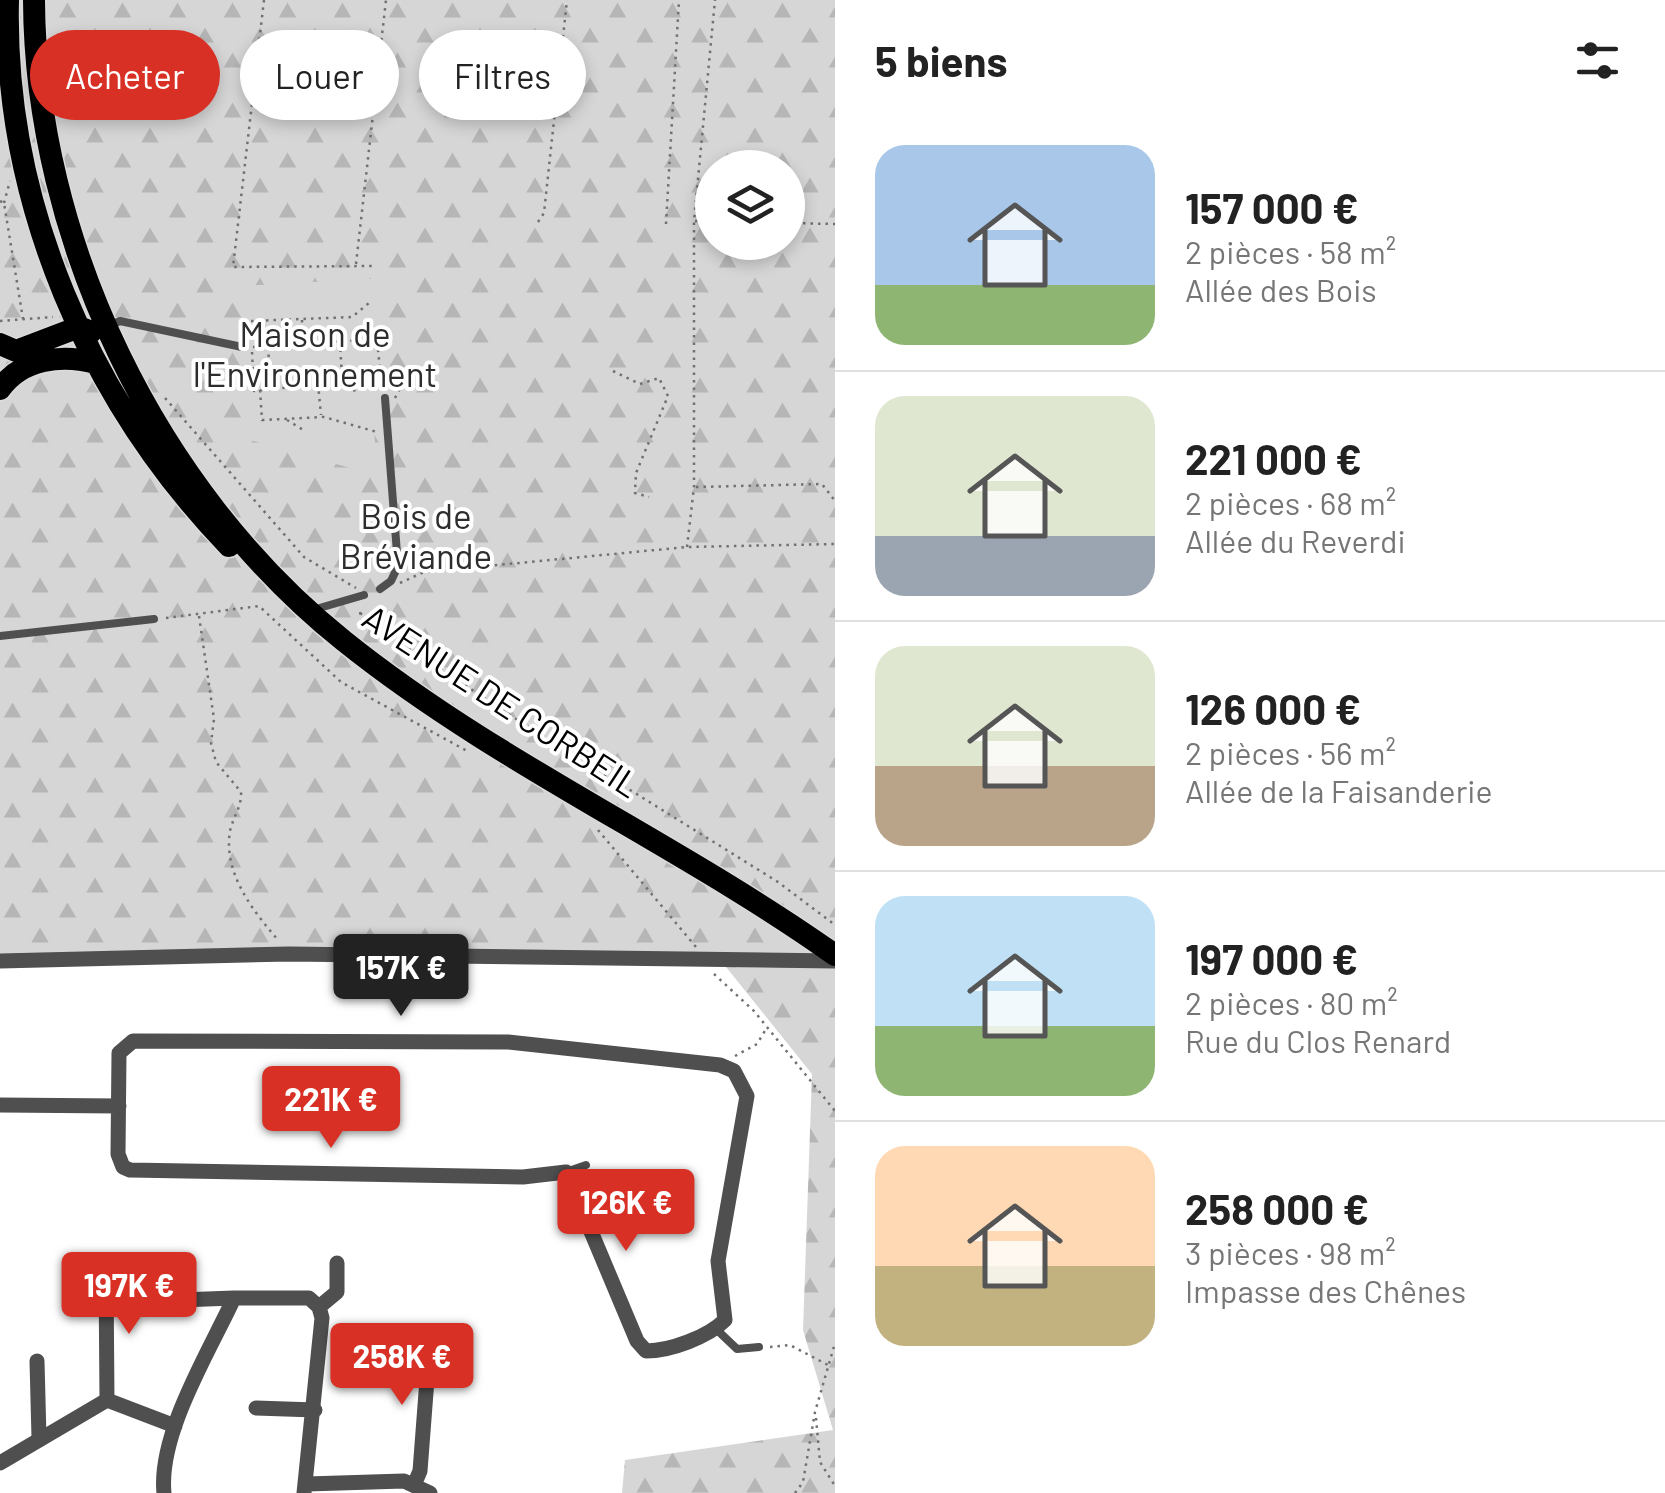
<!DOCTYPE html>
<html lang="fr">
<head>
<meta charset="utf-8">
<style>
  :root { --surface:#fff; --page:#f6f6f6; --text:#222; --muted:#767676; --line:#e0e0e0; --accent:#d93025 }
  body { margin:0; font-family:Barlow,sans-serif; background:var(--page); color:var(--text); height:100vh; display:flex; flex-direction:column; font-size:38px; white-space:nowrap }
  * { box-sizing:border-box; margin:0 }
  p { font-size:32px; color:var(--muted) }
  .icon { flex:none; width:55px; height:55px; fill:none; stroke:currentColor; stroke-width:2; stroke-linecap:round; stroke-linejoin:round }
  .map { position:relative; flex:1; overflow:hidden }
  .sheet { display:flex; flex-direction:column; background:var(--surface); width:830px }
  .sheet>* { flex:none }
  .hud { position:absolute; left:30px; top:30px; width:655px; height:90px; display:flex; gap:20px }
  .controls { position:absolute; left:695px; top:150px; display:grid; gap:20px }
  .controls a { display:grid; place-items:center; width:110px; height:110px; border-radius:50%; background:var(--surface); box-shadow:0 5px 15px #0003; font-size:50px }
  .price { position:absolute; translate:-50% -85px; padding:0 22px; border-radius:10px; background:var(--accent); color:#fff; font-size:32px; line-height:65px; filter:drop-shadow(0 2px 5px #0008) }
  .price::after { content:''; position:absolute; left:50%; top:60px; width:30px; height:22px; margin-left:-15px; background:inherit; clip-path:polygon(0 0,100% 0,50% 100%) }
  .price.active { background:#222; color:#fff }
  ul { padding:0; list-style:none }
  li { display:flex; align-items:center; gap:30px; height:250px; padding:0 40px }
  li+li { border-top:2px solid var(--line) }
  li span { display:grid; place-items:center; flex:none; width:280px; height:200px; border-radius:30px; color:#555 }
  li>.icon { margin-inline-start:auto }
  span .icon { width:120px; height:120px; fill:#fffc; stroke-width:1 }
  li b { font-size:42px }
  h2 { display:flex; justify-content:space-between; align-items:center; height:120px; padding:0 40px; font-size:42px }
  .tag { padding:0 35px; border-radius:45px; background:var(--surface); box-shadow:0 5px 15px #0003; font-size:35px; line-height:90px }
  .tag.active { background:var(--accent); color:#fff }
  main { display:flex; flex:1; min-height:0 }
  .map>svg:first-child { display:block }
  .forest { fill:url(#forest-firs); fill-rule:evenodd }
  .park { fill:#d6d6d6 }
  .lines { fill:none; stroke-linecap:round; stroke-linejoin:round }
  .primary-casing { stroke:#dbdbdb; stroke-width:25 }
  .path { stroke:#717171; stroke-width:2.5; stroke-dasharray:2.5 5; stroke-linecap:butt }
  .lane { stroke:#4f4f4f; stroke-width:8 }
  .street { stroke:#4f4f4f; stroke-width:15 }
  .primary { stroke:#000; stroke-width:22 }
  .labels { text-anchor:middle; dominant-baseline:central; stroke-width:8; stroke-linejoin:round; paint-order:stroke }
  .park-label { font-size:35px; fill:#2d2d2d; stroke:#fff }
  .street-label { font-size:35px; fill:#000; stroke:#fff }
</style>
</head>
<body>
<main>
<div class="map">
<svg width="835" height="1493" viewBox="0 0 835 1493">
  <defs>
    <pattern id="forest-firs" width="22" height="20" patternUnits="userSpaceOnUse" patternTransform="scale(2.5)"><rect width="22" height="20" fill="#d6d6d6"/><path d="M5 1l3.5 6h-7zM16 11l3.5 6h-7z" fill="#b6b6b6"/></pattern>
  </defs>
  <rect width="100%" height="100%" fill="#fff"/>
  <!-- forest -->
  <path class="forest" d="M0,0H835V1493H622L625,1460L833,1430L803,1330L812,1074L714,952L0,956ZM712,168H788V242H712Z"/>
  <!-- park -->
  <path class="park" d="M387,278L391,397L370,399L379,476L243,438L241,286Z"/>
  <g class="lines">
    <!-- primary casing -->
    <g class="primary-casing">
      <path id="primary" d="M8,0C3,202 90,402 229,546
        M34,0C35,239 156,491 344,641C496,763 677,843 835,955
        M0,344L16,351L79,327L91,332
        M0,389C22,358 62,354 96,363"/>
    </g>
    <!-- path -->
    <path class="path" d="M264,0L233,267L373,266
      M0,201L4,203L23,319
      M4,203L10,181
      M695,221H712
      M538,222L544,213L567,0
      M788,223L835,224
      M666,224L679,0
      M356,264L386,0
      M302,320V342
      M0,321L53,317
      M251,321L352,317L369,303
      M340,342L342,379
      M253,347L377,339L382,391
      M268,347L271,389
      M252,352L254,391L376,378
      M613,371L640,384L659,378L668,396L636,473L635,493L649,497
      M352,382L355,393
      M318,384L321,415
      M260,390L262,420L324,417L377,432
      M165,398L304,557L356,588
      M395,398L406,377
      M287,420L305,431
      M696,487L822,484L835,501
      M687,547L694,487V221L715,0
      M400,583L424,572L687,547L835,544
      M360,612L364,634
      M360,613L500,709L778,882L835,925
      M199,616L214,719L211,743L216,762L241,792C242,806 233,817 230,831C223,873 253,911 278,940
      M166,618L259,606L341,682L469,752
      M598,830L696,947
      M714,974L754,1011L835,1111
      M735,1056L757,1044L766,1029
      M770,1347L790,1345L828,1365
      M816,1418L820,1462L835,1486
      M795,1493L803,1482L815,1412L835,1343"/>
    <!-- lane -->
    <path class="lane" d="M111,325L120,321L242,347
      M380,589L391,581L398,566L385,398
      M316,609L364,595
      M0,636L154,619
      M566,1172L586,1165
      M716,1329L737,1349L759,1347"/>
    <!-- street -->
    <path class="street" d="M0,961L289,954L835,961
      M133,1041L508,1042L720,1065L734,1071L747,1096L718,1261L725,1320C708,1337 670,1351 646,1351L637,1341L566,1172L523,1177L130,1170L123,1167L118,1154L119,1053Z
      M0,1105L119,1106
      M106,1275L107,1400
      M180,1300L234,1298
      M319,1307L337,1292V1263
      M37,1361L39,1438
      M256,1408L315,1410
      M0,1463L107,1400L175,1426
      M307,1484L404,1481L430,1493
      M414,1485L420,1471L430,1340
      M164,1493C158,1434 209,1352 234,1298H309L319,1307L322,1318L304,1493"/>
    <!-- primary -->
    <use href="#primary" class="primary"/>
  </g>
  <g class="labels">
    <!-- park labels -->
    <g class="park-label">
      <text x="315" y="333">Maison de<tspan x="315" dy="40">l'Environnement</tspan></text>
      <text x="416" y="515">Bois de<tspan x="416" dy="40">Bréviande</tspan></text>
    </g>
    <!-- street labels -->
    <g class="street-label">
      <text transform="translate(502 700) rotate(33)">AVENUE DE CORBEIL</text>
    </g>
  </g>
</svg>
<div class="controls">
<a><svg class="icon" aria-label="layers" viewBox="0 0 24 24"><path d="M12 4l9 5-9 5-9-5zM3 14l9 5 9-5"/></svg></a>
</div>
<b class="price active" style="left:401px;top:1019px">157K €</b>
<b class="price" style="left:331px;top:1151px">221K €</b>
<b class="price" style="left:626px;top:1254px">126K €</b>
<b class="price" style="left:129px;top:1337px">197K €</b>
<b class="price" style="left:402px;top:1408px">258K €</b>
<div class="hud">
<a class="tag active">Acheter</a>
<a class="tag">Louer</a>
<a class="tag">Filtres</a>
</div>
</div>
<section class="sheet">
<h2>5 biens<svg class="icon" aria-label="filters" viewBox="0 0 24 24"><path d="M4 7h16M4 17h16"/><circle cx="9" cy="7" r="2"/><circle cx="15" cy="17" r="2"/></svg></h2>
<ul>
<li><span style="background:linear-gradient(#a9c7e8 70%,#8fb573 0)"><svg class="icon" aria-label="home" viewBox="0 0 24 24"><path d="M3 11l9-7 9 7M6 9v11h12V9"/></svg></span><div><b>157 000 €</b><p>2 pièces · 58 m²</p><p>Allée des Bois</p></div></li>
<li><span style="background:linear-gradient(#dfe7d0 70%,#9aa5b1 0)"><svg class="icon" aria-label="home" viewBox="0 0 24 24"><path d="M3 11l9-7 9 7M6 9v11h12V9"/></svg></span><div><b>221 000 €</b><p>2 pièces · 68 m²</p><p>Allée du Reverdi</p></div></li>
<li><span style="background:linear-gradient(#dfe7d0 60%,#b9a48a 0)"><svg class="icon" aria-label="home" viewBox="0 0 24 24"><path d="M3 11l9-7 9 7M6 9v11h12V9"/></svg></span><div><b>126 000 €</b><p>2 pièces · 56 m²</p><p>Allée de la Faisanderie</p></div></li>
<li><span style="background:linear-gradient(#bfe0f5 65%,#8fb573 0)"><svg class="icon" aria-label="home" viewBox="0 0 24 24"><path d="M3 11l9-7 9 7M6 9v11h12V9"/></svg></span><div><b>197 000 €</b><p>2 pièces · 80 m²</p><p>Rue du Clos Renard</p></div></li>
<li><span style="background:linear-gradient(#ffd9b3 60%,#c2b280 0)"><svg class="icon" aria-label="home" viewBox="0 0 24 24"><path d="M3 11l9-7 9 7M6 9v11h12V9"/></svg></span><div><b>258 000 €</b><p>3 pièces · 98 m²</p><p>Impasse des Chênes</p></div></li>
</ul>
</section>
</main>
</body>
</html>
